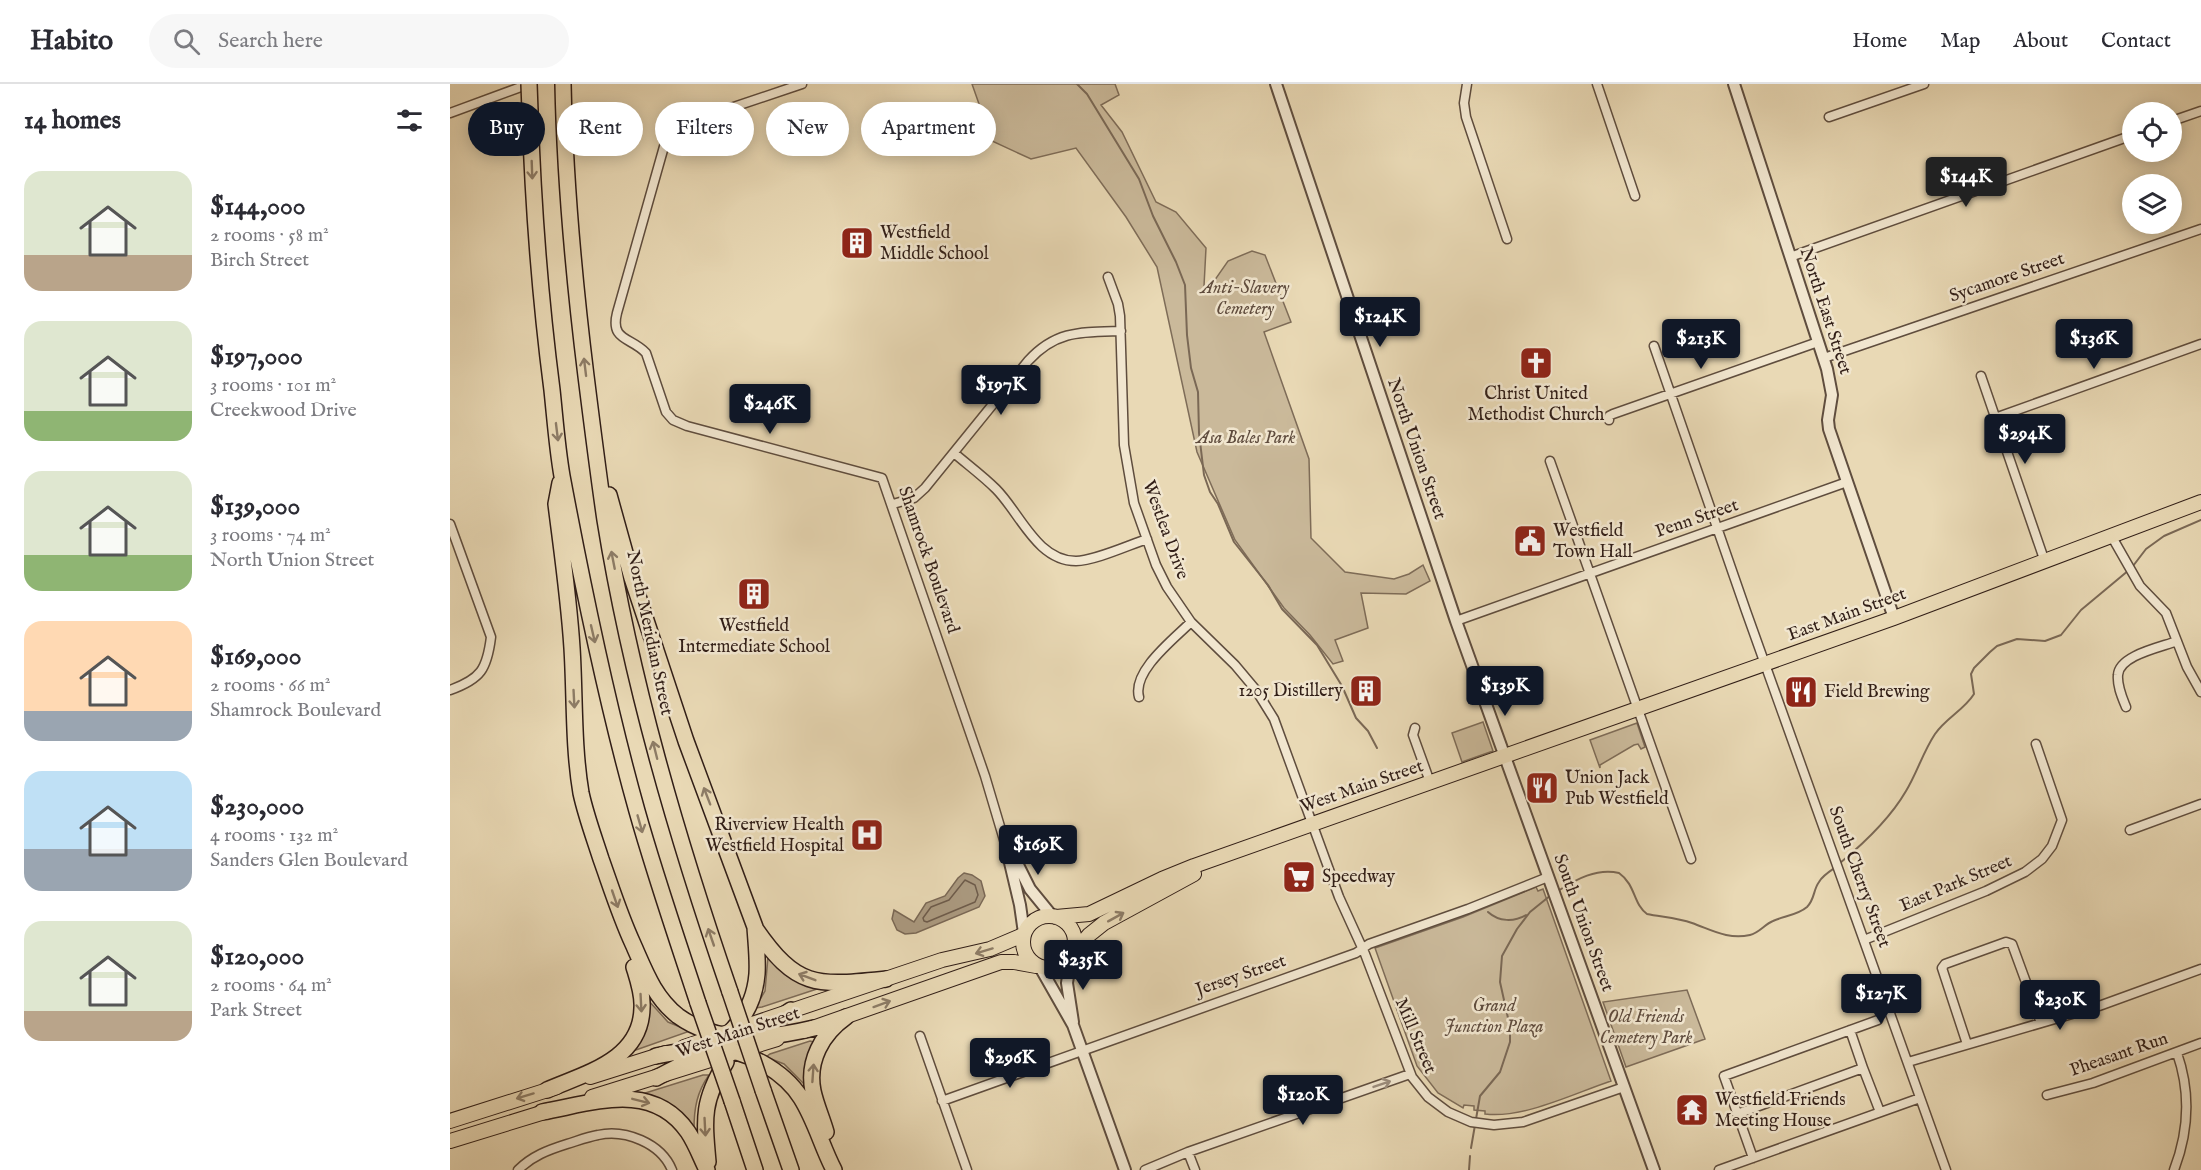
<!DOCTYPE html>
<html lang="en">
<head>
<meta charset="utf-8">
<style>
  :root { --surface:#fff; --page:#f7f7f7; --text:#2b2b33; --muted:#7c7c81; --line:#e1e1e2; --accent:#111827 }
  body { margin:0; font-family:"IM FELL English",serif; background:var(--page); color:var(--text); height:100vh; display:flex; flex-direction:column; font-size:22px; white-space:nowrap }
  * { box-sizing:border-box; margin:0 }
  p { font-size:20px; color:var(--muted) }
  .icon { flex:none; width:33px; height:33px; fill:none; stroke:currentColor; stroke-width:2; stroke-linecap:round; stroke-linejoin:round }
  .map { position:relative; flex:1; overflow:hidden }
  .side { display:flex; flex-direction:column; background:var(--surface); width:450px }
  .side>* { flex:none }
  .guide { position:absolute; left:18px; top:18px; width:570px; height:54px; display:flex; gap:12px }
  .fabs { position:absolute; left:1672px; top:18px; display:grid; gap:12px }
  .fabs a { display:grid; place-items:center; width:60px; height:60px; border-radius:50%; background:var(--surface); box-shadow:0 3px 15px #0003; font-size:30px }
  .price { position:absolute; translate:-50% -51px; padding:0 14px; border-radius:6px; background:var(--accent); color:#fff; font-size:20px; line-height:39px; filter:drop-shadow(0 2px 3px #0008) }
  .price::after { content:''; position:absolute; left:50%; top:36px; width:18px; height:14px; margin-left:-9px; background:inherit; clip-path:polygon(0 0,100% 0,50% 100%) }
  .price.selected { background:#222; color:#fff }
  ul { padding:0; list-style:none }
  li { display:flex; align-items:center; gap:18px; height:150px; padding:0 24px }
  li span { display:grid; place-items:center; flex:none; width:168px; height:120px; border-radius:18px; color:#555 }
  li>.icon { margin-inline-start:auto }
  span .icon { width:72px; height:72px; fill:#fffc; stroke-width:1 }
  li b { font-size:26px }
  h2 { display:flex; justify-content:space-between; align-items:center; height:72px; padding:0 24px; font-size:26px }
  .tag { padding:0 21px; border-radius:27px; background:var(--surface); box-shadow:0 3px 15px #0003; font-size:21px; line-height:54px }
  .tag.selected { background:var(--accent); color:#fff }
  header { display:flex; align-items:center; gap:36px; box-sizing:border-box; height:84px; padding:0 30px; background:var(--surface); border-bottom:2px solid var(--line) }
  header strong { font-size:28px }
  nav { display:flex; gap:33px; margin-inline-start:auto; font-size:21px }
  .search { width:420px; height:54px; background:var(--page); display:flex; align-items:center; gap:15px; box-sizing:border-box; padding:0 21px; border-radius:33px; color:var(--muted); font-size:22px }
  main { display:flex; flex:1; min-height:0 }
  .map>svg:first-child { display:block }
  .green { fill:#cab99a; stroke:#7e6c58; stroke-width:1.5 }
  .water { fill:#aa997f; stroke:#7a6855; stroke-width:1.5 }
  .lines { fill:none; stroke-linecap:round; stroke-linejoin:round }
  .shore { stroke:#6e5c4b; stroke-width:1.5 }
  .stream { stroke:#7a6855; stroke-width:2 }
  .minor-casing { stroke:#5f4d3e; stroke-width:11 }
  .tertiary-casing { stroke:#5f4d3e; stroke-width:14 }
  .primary-casing { stroke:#311e17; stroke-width:16 }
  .motorway-casing { stroke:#311e17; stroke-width:18 }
  .minor { stroke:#f1e6cf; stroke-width:8 }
  .tertiary { stroke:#f1e6cf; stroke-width:10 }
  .primary { stroke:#e9d9b5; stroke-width:14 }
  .motorway { stroke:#e9d9b5; stroke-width:15 }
  .motorway-bridge-casing { stroke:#311e17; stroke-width:18; stroke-linecap:butt }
  .motorway-bridge { stroke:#e9d9b5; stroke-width:15 }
  .oneway { stroke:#8d7c66 }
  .oneway2 { stroke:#9b8c7c }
  .labels { text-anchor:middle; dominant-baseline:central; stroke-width:5; stroke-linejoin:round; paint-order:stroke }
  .poi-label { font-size:18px; fill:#311e17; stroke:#f1e6cf; text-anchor:start }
  .street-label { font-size:18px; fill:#311e17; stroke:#f1e6cf }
  .park-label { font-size:18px; font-style:italic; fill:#5f4c3e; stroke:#f1e6cf }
</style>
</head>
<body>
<header>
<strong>Habito</strong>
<div class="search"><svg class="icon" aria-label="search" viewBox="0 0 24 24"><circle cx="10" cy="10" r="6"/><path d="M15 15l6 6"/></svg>Search here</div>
<nav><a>Home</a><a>Map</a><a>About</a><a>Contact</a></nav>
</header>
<main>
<section class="side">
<h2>14 homes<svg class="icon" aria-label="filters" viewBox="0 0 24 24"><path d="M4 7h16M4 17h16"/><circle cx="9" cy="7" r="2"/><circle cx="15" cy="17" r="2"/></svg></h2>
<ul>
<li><span style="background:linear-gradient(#dfe7d0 70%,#b9a48a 0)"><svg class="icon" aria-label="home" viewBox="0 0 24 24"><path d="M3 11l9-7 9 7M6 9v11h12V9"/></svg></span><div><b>$144,000</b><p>2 rooms · 58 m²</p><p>Birch Street</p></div></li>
<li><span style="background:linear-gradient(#dfe7d0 75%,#8fb573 0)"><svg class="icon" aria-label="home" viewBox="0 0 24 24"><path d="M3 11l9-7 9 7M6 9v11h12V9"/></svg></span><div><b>$197,000</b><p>3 rooms · 101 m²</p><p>Creekwood Drive</p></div></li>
<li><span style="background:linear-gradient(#dfe7d0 70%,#8fb573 0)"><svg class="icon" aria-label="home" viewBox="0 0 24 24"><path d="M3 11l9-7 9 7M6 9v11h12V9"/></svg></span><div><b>$139,000</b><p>3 rooms · 74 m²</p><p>North Union Street</p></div></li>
<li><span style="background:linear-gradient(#ffd9b3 75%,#9aa5b1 0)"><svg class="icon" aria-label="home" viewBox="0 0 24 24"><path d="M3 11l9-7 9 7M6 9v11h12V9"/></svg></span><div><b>$169,000</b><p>2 rooms · 66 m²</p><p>Shamrock Boulevard</p></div></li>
<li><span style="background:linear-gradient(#bfe0f5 65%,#9aa5b1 0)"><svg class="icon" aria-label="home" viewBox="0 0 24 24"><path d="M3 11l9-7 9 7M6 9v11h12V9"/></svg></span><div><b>$230,000</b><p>4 rooms · 132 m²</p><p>Sanders Glen Boulevard</p></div></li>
<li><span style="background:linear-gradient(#dfe7d0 75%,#b9a48a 0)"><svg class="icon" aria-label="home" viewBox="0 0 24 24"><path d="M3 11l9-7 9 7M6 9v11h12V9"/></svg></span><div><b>$120,000</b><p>2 rooms · 64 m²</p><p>Park Street</p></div></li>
</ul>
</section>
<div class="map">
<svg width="1751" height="1086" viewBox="0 0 1751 1086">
  <rect width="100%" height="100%" fill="#e9d9b5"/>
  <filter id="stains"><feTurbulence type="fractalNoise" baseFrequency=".00333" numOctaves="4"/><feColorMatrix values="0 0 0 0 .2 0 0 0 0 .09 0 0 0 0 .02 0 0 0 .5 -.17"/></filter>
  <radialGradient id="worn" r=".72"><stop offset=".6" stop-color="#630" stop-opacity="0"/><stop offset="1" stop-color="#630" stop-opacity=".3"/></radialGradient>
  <!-- green -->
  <path class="green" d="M522,0H665L669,11L651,21L672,48L706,118L726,128L756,164L754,202L760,203L778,177L802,167L815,171L841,238L814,248L859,375L861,454L895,488L944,495L959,490L973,481L980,497L956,510L911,509L918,544L885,556L893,577L883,580L860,551L834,524L785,456L747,368L707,183L676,133L626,64L581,75L542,57Z
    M1033,638L1043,667L1012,678L1002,649Z
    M1187,639L1195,663L1191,665L1188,660L1184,661L1150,681V684L1140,656Z
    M1086,803L1088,807L1093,805L1161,997C1125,1009 1073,1035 1035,1030V1027L1024,1026V1022L1014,1021L1013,1024L988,1009L967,982L925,864L1013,833Z
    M318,873L370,904L312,923L305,924L315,907Z
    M1237,906L1255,955L1176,983L1153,918Z
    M198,916L218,938L240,947L183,967H180Z
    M360,957L364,958L360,966L355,1001L334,980L316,973L320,970Z
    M253,991H259C247,1008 244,1024 244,1045L192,1010Z"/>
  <!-- water -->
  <path class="water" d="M514,789L522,791L531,797L535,812L529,823L466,849L455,850L447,846L442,835L444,826L464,838L476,819L495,812L508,794Z"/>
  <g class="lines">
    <!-- shore -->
    <path class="shore" d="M515,796L525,801L528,811L525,818L477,838L474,837L473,834L481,823L499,816Z"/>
    <!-- stream -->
    <path class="stream" d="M627,0L637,10L689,95L703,132L726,178L735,201L737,251L741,284L748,308L749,349L754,391L760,408L768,420L784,458L818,501L832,525L867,561L892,602L906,634L918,647L927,664
      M1683,482L1696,465L1714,452L1751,436
      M1390,779C1413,760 1441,733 1456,707C1467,689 1473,668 1485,650C1496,634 1514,626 1524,610L1521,590L1524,584L1540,568L1547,562L1567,555L1595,557L1611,551L1631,526L1679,486
      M1108,807C1126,795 1147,784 1169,789C1186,801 1183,820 1197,830C1212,833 1228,834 1242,839C1262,846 1278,856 1300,851C1309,849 1315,840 1323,837C1334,832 1348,831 1357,823C1365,815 1363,806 1369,798C1372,792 1380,787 1386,783
      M1038,828C1049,838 1064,838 1076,831
      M1026,1035L1030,1012L1050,988L1060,958V943L1050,898L1052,872L1067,845L1080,828L1101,811
      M1021,1064L1025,1041
      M1019,1086L1020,1072"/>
    <!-- minor casing -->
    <g class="minor-casing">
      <path id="minor" d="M352,0L233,40L219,52L215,59L167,229C160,257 181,253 196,269L216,328L223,336L237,342L432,394L535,692L557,766
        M1017,0L1014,19L1016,33L1057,155
        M1147,0L1185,112
        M0,29L79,0
        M1379,33L1474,0
        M1722,37L1751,27
        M1340,173L1683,51
        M658,193L668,220L670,232L674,361L684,419L706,481L717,503L741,538L785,581L806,606L824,635L889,813L915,870L962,993L978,1013L998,1028L1021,1038L1044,1041L1073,1038L1174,1003
        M1204,262L1296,527L1496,1086
        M1374,274L1751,145
        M1531,292L1595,478
        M1545,334L1751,260
        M1159,336V332L1163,330L1368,258
        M504,369C518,381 533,392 546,405C570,429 587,477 626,477C644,477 679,461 697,455
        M1100,377L1241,775
        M443,420L464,414L475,404L578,277C606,246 632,248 671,247
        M0,440L41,553C37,585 31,595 0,606
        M1662,453L1690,502L1716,529L1737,583L1751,608
        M1006,537L1397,398
        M689,613C682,587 724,555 741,538
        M1676,623C1672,613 1667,602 1668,591C1669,571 1712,563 1727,557
        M965,644L963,651L980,698
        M1680,746L1751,720
        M1414,856L1536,807L1575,788L1592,775L1602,762L1612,736L1586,660
        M1400,946L1413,984
        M470,952L517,1086
        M1517,960L1492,884L1495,880L1556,858L1562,860L1591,939
        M1458,978L1649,922L1751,885
        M1597,1011L1643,999L1751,959
        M492,1017L906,869L919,860L1018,825L1098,793
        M1287,1030L1413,984L1430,1028
        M738,1068L745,1086
        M1303,1074L1274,992L1428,936
        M68,1086C82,1072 98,1066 117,1060C127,1057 137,1053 148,1051C175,1045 211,1059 222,1086
        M695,1086L738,1068L960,990
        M1269,1086L1470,1014
        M1724,1086C1739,1047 1741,1009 1727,969"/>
    </g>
    <!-- tertiary casing -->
    <g class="tertiary-casing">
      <path id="tertiary" d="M826,0L1006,537L1204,1086
        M1284,0L1377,285L1382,311L1378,336L1379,345L1444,534
        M557,766L570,821L574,849
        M559,768L566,777L580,805L602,832
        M621,872L617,899L623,938
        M590,883L623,941L675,1086"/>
    </g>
    <!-- primary casing -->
    <g class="primary-casing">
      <path id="primary" d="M573 858a26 26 0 1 1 52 0a26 26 0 1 1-52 0Z
        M606,833L639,830L712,795L744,782L1444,534L1751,418
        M622,871L639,851L654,839L744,790
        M354,947L551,878H564L586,882
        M234,963L492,876L540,865L573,851
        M140,993L216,969
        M142,1013L327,955
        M0,1037L107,1003
        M0,1057L101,1026"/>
    </g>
    <!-- motorway casing -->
    <g class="motorway-casing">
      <path id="motorway" d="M113,0C115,98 124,195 136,292C142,340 148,388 155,436C181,597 227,754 280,908
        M80,27C83,120 90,213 102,306C105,334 107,363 112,392C133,504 156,617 187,727C205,791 227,855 248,919
        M110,399L106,420C112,468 119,516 122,564C125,612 123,662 131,709C136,732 144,753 151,775C161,803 170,832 183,860C195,887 204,913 228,932C268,961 318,955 364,944
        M159,411L182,494L236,657L305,843C306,859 308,875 307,890C302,950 252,970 206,994
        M305,844C347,905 366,902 436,895
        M301,953L341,926
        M206,972C225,968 243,965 261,964C294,964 334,987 351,1014C365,1036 372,1063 384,1086
        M97,1006C136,989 191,976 192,924C193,910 188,896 184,883
        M313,1006L341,1086
        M282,1017L305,1086
        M92,1028C143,1019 202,996 238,1048C246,1060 251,1074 257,1086
        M376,1048C372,1034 366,1021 363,1007C357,977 372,950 396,933
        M258,1078C254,1034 252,1017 276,978"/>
    </g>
    <!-- minor -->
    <use href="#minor" class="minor"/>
    <!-- tertiary -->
    <use href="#tertiary" class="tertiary"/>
    <!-- primary -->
    <use href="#primary" class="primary"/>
    <!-- motorway -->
    <use href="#motorway" class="motorway"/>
    <!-- motorway-bridge casing -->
    <g class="motorway-bridge-casing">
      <path id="motorway-bridge" d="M79,0L80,27
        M280,908L313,1006
        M248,919L282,1017"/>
    </g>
    <!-- motorway-bridge -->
    <use href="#motorway-bridge" class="motorway-bridge"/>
  </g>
  <!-- one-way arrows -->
  <defs><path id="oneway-shaft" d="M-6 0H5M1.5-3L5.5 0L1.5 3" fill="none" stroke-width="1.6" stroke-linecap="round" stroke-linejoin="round" transform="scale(1.5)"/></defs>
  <g class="oneway">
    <use href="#oneway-shaft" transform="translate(82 86) rotate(88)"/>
    <use href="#oneway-shaft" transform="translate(135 283) rotate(-97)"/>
    <use href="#oneway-shaft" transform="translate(107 348) rotate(83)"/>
    <use href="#oneway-shaft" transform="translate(163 476) rotate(-101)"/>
    <use href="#oneway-shaft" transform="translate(143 550) rotate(77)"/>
    <use href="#oneway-shaft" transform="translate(124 615) rotate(87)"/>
    <use href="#oneway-shaft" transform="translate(205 666) rotate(-104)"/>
    <use href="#oneway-shaft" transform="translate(257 712) rotate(-111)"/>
    <use href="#oneway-shaft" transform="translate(190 740) rotate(74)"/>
    <use href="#oneway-shaft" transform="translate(165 815) rotate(71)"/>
    <use href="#oneway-shaft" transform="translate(666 833) rotate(-29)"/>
    <use href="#oneway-shaft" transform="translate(261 853) rotate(-109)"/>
    <use href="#oneway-shaft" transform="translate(534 867) rotate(163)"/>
    <use href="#oneway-shaft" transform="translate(357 893) rotate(-159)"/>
    <use href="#oneway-shaft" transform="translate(191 919) rotate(87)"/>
    <use href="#oneway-shaft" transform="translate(432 920) rotate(-20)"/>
    <use href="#oneway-shaft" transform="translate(363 989) rotate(-86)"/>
    <use href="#oneway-shaft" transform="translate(75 1012) rotate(163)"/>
    <use href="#oneway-shaft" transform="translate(191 1017) rotate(14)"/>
    <use href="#oneway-shaft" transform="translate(255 1043) rotate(87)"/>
  </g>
  <use class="oneway2" href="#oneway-shaft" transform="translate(932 1000) rotate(-19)"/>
  <!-- icons -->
  <defs>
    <g id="building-square" transform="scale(1.725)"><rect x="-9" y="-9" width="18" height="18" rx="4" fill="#8f2418" stroke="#f1e6cf"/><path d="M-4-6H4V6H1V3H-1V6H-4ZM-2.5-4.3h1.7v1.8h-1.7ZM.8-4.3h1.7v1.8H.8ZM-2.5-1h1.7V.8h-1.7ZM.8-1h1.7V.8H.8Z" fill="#fff"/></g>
    <g id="church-square" transform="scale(1.725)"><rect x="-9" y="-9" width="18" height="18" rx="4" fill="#8f2418" stroke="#f1e6cf"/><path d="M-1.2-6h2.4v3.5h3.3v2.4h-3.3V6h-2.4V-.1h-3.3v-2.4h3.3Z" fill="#fff"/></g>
    <g id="civic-square" transform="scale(1.725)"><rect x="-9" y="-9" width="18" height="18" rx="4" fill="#8f2418" stroke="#f1e6cf"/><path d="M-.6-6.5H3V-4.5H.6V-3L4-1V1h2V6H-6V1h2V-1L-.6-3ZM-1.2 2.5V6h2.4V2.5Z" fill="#fff"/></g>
    <g id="restaurant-square" transform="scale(1.725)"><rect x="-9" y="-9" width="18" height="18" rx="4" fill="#8f2418" stroke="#f1e6cf"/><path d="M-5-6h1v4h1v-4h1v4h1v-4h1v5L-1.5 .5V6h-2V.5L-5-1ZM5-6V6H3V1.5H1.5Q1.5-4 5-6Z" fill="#fff"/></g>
    <g id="hospital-square" transform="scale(1.725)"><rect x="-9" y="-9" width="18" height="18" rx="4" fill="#8f2418" stroke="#f1e6cf"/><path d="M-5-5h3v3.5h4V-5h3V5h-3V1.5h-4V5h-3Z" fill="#fff"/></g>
    <g id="supermarket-square" transform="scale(1.725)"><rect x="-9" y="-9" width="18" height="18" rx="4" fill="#8f2418" stroke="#f1e6cf"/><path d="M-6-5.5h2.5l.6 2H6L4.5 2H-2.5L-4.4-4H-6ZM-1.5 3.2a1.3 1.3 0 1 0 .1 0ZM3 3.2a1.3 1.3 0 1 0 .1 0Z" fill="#fff"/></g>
    <g id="temple-square" transform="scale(1.725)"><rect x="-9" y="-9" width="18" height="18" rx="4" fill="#8f2418" stroke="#f1e6cf"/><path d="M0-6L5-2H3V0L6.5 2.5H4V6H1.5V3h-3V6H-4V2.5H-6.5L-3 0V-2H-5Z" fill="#fff"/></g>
  </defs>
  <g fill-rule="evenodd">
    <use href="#building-square" x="407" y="159"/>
    <use href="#church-square" x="1086" y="279"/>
    <use href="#civic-square" x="1080" y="457"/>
    <use href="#building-square" x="304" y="510"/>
    <use href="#building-square" x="916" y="607"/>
    <use href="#restaurant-square" x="1351" y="608"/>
    <use href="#restaurant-square" x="1092" y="704"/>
    <use href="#hospital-square" x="417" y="751"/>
    <use href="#supermarket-square" x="849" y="793"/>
    <use href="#temple-square" x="1242" y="1026"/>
  </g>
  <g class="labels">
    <!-- poi labels -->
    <g class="poi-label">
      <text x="430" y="149">Westfield<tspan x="430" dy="21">Middle School</tspan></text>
      <text x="1086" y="310" text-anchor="middle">Christ United<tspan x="1086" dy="21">Methodist Church</tspan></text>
      <text x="1103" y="447">Westfield<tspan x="1103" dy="21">Town Hall</tspan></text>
      <text x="304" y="542" text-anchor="middle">Westfield<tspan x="304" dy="21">Intermediate School</tspan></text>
      <text x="893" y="607" text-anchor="end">1205 Distillery</text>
      <text x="1374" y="608">Field Brewing</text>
      <text x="1115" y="694">Union Jack<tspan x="1115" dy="21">Pub Westfield</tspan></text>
      <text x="394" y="741" text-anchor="end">Riverview Health<tspan x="394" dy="21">Westfield Hospital</tspan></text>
      <text x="872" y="793">Speedway</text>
      <text x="1265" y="1016">Westfield Friends<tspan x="1265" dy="21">Meeting House</tspan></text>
    </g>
    <!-- street labels -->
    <g class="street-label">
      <text transform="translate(1557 194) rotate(-19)">Sycamore Street</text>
      <text transform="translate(1375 227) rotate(72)">North East Street</text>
      <text transform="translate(966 365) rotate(71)">North Union Street</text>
      <text transform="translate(1247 435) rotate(-19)">Penn Street</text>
      <text transform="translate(715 446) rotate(70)">Westlea Drive</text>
      <text transform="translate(478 476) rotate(71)">Shamrock Boulevard</text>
      <text transform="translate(1397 531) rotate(-20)">East Main Street</text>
      <text transform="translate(199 549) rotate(78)">North Meridian Street</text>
      <text transform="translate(912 703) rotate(-19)">West Main Street</text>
      <text transform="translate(1409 793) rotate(70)">South Cherry Street</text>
      <text transform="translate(1506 800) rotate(-23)">East Park Street</text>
      <text transform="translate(1133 839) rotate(70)">South Union Street</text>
      <text transform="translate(791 892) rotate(-19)">Jersey Street</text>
      <text transform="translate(288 949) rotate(-18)">West Main Street</text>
      <text transform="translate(965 952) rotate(67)">Mill Street</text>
      <text transform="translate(1669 971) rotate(-19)">Pheasant Run</text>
    </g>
    <!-- park labels -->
    <g class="park-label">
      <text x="795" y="204">Anti-Slavery<tspan x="795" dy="21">Cemetery</tspan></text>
      <text x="796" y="354">Asa Bales Park</text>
      <text x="1044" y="922">Grand<tspan x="1044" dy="21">Junction Plaza</tspan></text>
      <text x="1196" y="933">Old Friends<tspan x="1196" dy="21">Cemetery Park</tspan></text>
    </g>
  </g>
  <rect width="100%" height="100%" filter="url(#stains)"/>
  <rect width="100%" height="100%" fill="url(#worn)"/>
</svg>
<div class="fabs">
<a><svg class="icon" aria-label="locate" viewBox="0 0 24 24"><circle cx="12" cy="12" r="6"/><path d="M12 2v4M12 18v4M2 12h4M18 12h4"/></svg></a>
<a><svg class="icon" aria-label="layers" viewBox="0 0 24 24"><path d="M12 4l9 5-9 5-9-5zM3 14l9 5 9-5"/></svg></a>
</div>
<b class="price selected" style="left:1516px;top:124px">$144K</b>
<b class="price" style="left:930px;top:264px">$124K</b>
<b class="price" style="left:1251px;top:286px">$213K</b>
<b class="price" style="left:1644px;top:286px">$136K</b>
<b class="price" style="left:551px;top:332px">$197K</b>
<b class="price" style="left:320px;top:351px">$246K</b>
<b class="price" style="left:1575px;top:381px">$294K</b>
<b class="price" style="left:1055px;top:633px">$139K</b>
<b class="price" style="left:588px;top:792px">$169K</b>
<b class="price" style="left:633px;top:907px">$235K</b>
<b class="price" style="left:1431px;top:941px">$127K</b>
<b class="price" style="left:1610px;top:947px">$230K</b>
<b class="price" style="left:560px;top:1005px">$296K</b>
<b class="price" style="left:853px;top:1042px">$120K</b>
<div class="guide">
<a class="tag selected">Buy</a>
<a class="tag">Rent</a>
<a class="tag">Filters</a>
<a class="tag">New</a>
<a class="tag">Apartment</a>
</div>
</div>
</main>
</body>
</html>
